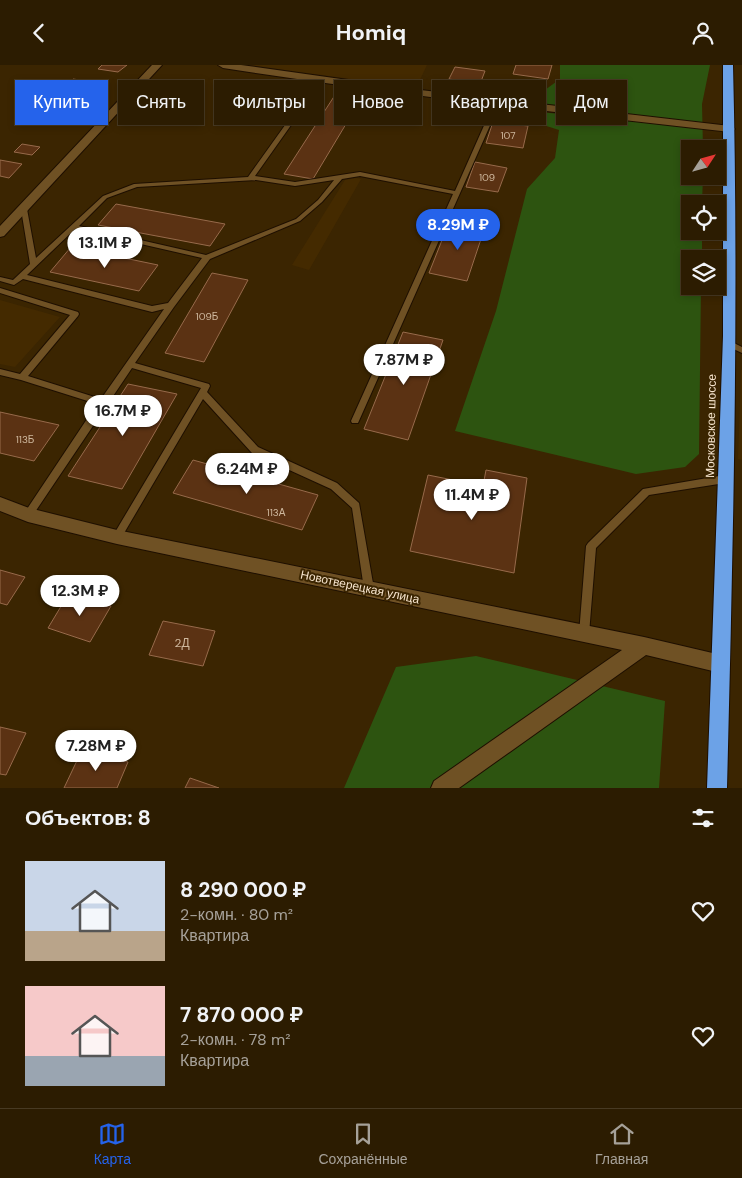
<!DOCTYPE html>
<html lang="ru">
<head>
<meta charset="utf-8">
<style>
  :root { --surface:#2c1c01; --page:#34250b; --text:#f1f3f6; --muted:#a6a199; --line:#483a23; --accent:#2563eb }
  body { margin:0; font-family:"DM Sans",sans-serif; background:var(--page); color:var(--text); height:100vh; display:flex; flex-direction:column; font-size:19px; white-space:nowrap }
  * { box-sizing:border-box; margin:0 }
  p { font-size:16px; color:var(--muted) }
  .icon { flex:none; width:28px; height:28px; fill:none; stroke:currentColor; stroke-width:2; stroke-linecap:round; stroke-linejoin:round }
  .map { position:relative; height:723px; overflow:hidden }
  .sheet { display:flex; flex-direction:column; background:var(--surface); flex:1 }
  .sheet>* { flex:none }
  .guide { position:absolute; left:15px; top:15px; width:712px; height:45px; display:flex; gap:10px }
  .needle { width:32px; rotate:54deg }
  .tools { position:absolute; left:681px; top:75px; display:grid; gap:10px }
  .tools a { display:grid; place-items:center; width:45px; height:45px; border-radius:0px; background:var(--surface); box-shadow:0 2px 8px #0003,0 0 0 1px var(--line); font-size:25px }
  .price { position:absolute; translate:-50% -42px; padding:0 11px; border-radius:18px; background:#fff; color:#222; font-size:16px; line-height:32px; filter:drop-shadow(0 1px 2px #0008) }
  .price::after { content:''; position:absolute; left:50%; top:30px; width:15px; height:11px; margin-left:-8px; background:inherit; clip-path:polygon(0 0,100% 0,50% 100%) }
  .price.on { background:var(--accent); color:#fff }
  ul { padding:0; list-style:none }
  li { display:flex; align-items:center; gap:15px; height:125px; padding:0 25px }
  li span { display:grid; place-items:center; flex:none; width:140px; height:100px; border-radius:0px; color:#555 }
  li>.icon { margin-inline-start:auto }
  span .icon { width:60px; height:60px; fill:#fffc; stroke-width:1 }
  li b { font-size:21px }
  h2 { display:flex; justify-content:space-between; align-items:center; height:60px; padding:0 25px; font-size:21px }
  .chip { padding:0 18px; border-radius:0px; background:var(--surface); box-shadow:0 2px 8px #0003,0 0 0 1px var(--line); font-size:18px; line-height:45px }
  .chip.on { background:var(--accent); color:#fff }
  header { display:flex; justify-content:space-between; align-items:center; height:65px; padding:0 25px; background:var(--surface); font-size:22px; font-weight:700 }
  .menu { display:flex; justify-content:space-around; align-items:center; height:70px; border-top:1px solid var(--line); background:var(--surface); font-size:14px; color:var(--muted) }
  .menu a { display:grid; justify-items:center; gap:2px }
  .menu .on { color:var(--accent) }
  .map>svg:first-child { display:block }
  .built { fill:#442a00 }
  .green { fill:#2d5410 }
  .building { fill:#5b3213; stroke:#976a4b }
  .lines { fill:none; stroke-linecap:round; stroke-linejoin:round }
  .lane-casing { stroke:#1e0f00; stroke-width:2 }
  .street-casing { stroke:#1e0f00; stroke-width:2 }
  .highway-casing { stroke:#1e0f00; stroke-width:2 }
  .lane { fill:#6f5124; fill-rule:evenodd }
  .street { fill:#6f5124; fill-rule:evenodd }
  .highway { fill:#6ca2e7; fill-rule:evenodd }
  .labels { text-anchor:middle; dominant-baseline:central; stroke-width:4; stroke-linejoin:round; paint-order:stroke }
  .number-label { font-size:10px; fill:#cfb89e }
  .street-label { font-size:12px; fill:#f6e4cd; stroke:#3b2501 }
  .near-number-label { font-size:12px; fill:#cfb89e }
</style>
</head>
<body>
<header><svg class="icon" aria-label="back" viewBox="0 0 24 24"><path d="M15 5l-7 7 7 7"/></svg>Homiq<svg class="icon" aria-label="person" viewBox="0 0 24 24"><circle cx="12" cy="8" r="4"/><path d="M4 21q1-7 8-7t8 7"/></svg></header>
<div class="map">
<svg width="742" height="723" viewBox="0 0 742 723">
  <rect width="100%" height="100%" fill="#3b2501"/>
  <!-- built -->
  <path class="built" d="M249,0H427L416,23Z
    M356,113L361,114L309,205L292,200L345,115Z
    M0,235L60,252L15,302L0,299Z
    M741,305H742V395L738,394Z"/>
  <!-- green -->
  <path class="green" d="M560,0H710L702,39L703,84H690V111H703L702,139H690V166H702V194H690V221H701L699,389L685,402L636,409L455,366L496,246L527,124L555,93L559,65L534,57L539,47L572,50L569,43L527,38L560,14Z
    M476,591L665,636L659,723H344L396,602Z"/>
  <!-- building -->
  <path class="building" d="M102,0H127L118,7L98,4Z
    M516,0H552L548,14L513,9Z
    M455,2L485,6L480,19L449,14Z
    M73,14L106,19L95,31L86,29L81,34L56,31Z
    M335,30L361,34L313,114L284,109Z
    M242,35L255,37L246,48L232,45Z
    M51,43L72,47L63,56L42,52Z
    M493,57L528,61L523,83L486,78Z
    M22,79L40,82L32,90L14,87Z
    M0,95L22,99L9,113L0,111Z
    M475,97L507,103L498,127L466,122Z
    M116,139L225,159L210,181L98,160Z
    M450,155L485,162L467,216L429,208Z
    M71,182L158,200L139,226L50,207Z
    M212,208L248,215L204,297L165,288Z
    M403,267L443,275L408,375L364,364Z
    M128,319L177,329L122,424L68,411Z
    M0,347L59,360L34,396L0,388Z
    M193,395L318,430L302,465L173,428Z
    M486,405L527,413L514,508L410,486L428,410L483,421Z
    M0,505L25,512L7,540L0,538Z
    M69,528L111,541L90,577L48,563Z
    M163,556L215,566L203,601L149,590Z
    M0,662L26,668L6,710L0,709Z
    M82,685L128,697L117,723H64Z
    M190,713L219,723H185Z"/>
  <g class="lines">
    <!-- lane casing -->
    <g class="lane-casing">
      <path id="lane" d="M320,13L323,15L255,111L295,117L360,107L455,126L494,38L497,36L500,38L358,358H352L351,356L453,129L360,111L342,114L322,137L300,156L210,194L174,242L135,298L209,319L210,321L207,327L258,382L337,418L359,438L374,524L373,527L369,529L365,527L364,524L352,443L331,424L252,388L203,334L120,475L117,476L114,475L112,472L114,469L201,323L132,303L31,453L28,454L25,453L23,450L97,339L21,315L0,310V304L20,309L70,250L0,228V223L78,247L79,249L78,251L28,311L101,334L164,244L152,247L23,214L14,220L0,216V212L13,215L30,199L21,144L24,142L27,144L36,193L103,131L134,119L248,112L318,14ZM256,115L295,121L334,115L318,135L296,154L206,190L79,161L107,133L137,122ZM75,164L202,193L168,238L152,241L27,210Z
        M728,275L742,282V288L725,280L724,278Z
        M725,410L728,411L730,414L728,417L725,418L649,430L596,483L589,569L588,573L584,574L580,573L579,569L586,481L588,478L643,424Z"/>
    </g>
    <!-- street casing -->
    <g class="street-casing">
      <path id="street" d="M152,0H162L4,171L0,172V161Z
        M218,0H241L412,24L730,61L735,64L730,67C561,48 391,29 223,3Z
        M0,432L29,443L117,465L644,572L721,590L728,593L730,599L728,605L721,608L646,590L459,723H431L434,716L622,585L117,479L28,457L0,446Z"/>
    </g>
    <!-- highway casing -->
    <g class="highway-casing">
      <path id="highway" d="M723,0H733C739,241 733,482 727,723H707L723,271Z"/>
    </g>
    <!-- lane -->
    <use href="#lane" class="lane"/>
    <!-- street -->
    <use href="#street" class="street"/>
    <!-- highway -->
    <use href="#highway" class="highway"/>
  </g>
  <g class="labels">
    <!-- number labels -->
    <g class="number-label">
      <text x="508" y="70">107</text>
      <text x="487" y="112">109</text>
      <text x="207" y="251">109Б</text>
      <text x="25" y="374">113Б</text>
      <text x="276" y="447">113А</text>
    </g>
    <!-- street labels -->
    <g class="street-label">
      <text transform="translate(711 361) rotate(-89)">Московское шоссе</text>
      <text transform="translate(360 522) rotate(12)">Новотверецкая улица</text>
    </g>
    <!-- near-number labels -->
    <g class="near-number-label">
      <text x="182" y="578">2Д</text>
    </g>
  </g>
</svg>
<div class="tools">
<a><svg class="needle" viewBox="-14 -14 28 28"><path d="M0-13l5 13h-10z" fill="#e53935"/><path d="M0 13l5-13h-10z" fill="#a6a199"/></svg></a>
<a><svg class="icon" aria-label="locate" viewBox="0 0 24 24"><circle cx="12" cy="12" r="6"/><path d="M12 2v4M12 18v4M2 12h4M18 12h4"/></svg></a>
<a><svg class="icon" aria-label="layers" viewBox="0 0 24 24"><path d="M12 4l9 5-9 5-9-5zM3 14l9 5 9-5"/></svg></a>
</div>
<b class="price on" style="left:458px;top:186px">8.29M ₽</b>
<b class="price" style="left:105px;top:204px">13.1M ₽</b>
<b class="price" style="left:404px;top:321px">7.87M ₽</b>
<b class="price" style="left:123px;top:372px">16.7M ₽</b>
<b class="price" style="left:247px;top:430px">6.24M ₽</b>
<b class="price" style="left:472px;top:456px">11.4M ₽</b>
<b class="price" style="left:80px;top:552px">12.3M ₽</b>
<b class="price" style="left:96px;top:707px">7.28M ₽</b>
<div class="guide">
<a class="chip on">Купить</a>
<a class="chip">Снять</a>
<a class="chip">Фильтры</a>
<a class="chip">Новое</a>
<a class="chip">Квартира</a>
<a class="chip">Дом</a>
</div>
</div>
<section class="sheet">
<h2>Объектов: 8<svg class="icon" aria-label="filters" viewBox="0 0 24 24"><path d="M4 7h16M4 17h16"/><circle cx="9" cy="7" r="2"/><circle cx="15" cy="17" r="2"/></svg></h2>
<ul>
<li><span style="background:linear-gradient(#c9d6e8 70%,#b9a48a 0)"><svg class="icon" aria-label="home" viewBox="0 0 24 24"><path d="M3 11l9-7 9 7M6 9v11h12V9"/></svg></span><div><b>8 290 000 ₽</b><p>2-комн. · 80 m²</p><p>Квартира</p></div><svg class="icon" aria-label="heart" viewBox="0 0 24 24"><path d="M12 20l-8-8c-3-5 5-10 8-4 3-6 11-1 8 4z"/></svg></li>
<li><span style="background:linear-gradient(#f6c9c9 70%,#9aa5b1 0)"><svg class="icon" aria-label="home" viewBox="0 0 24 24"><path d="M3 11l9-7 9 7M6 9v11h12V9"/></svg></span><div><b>7 870 000 ₽</b><p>2-комн. · 78 m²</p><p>Квартира</p></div><svg class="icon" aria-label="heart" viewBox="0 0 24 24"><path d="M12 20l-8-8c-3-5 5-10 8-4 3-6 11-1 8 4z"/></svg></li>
</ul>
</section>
<nav class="menu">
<a class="on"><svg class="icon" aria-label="map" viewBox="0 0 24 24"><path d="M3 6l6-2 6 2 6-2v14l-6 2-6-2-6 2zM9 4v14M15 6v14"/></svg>Карта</a>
<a><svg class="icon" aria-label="saved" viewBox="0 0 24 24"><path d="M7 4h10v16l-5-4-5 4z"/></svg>Сохранённые</a>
<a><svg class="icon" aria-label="home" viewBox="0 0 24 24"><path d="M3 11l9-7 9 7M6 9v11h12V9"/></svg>Главная</a>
</nav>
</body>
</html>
